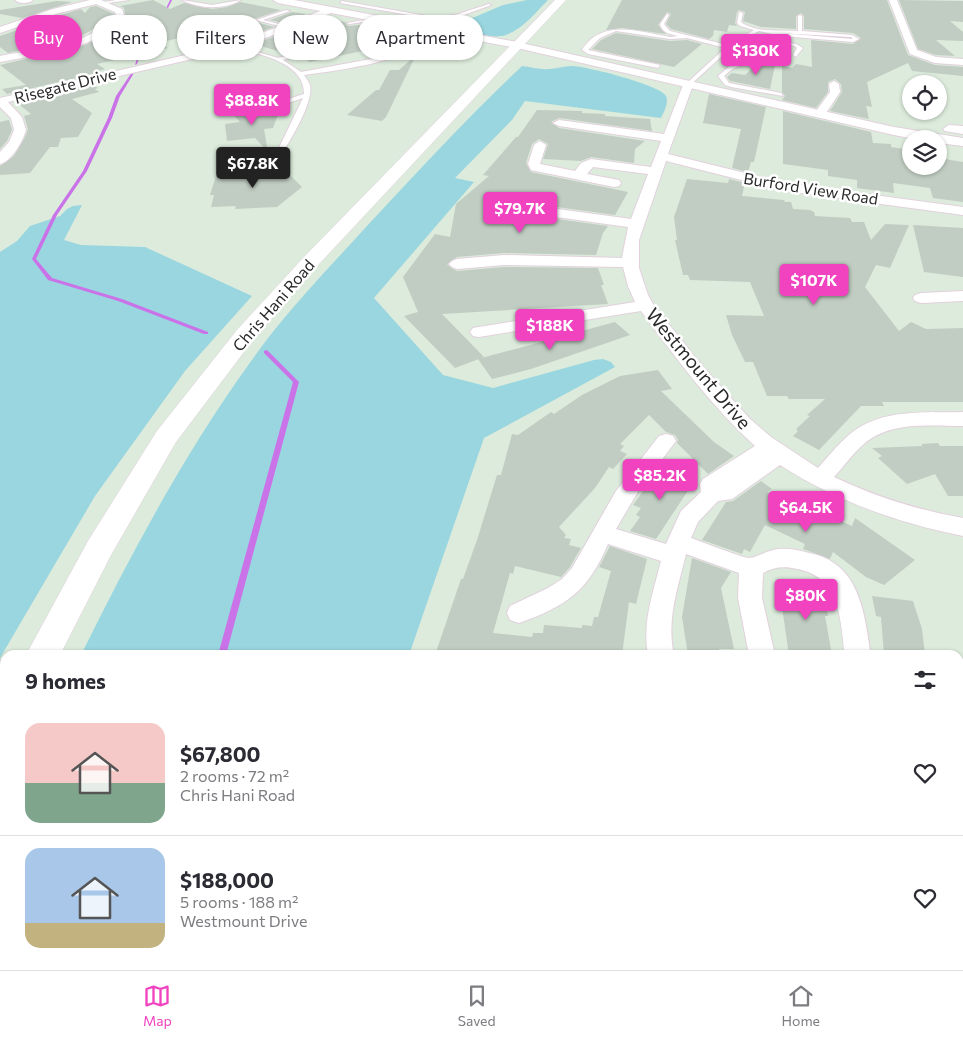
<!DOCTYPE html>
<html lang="en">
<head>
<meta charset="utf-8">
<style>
  :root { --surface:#fff; --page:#f7f7f7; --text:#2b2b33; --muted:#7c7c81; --line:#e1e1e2; --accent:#f142bf }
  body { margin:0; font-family:Commissioner,sans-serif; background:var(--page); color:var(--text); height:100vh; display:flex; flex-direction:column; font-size:19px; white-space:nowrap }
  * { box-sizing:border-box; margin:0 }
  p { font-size:16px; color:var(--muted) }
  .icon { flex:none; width:28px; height:28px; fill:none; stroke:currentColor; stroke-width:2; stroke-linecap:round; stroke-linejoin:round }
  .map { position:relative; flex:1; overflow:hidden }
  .details { position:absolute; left:0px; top:650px; width:964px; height:320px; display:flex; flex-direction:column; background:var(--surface); border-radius:15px 15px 0 0; box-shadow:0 1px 4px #0004 }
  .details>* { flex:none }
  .top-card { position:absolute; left:15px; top:15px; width:500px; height:45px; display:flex; gap:10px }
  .controls { position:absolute; left:902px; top:75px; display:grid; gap:10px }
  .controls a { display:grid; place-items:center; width:45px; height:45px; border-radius:50%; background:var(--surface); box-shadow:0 1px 4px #0004; font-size:25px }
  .price { position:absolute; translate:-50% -42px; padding:0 11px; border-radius:5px; background:var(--accent); color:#fff; font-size:16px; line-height:32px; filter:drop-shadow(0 1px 2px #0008) }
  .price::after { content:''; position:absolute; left:50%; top:30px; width:15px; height:11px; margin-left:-8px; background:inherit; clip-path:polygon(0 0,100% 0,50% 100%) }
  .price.active { background:#222; color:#fff }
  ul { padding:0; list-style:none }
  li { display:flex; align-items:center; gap:15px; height:125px; padding:0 25px }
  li+li { border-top:1px solid var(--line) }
  li span { display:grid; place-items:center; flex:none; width:140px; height:100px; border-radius:15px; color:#555 }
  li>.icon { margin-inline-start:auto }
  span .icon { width:60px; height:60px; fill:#fffc; stroke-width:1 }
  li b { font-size:21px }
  h2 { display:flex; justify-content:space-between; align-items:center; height:60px; padding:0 25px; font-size:21px }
  .pill { padding:0 18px; border-radius:22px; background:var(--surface); box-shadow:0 1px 4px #0004; font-size:18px; line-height:45px }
  .pill.active { background:var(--accent); color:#fff }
  .dock { display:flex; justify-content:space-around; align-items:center; height:70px; border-top:1px solid var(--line); background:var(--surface); font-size:14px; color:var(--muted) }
  .dock a { display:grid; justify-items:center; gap:2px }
  .dock .active { color:var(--accent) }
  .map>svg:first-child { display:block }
  .green { fill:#9ad6df }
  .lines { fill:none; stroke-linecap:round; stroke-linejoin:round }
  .stream { fill:#ca73e9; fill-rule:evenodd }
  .building { fill:#c1cdc2 }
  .service-casing { stroke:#e2d1dd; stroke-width:2 }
  .minor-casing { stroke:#e2d1dd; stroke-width:2 }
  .tertiary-casing { stroke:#e2d1dd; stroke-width:2 }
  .secondary-casing { stroke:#e2d1dd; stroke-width:1 }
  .service { fill:#fff; fill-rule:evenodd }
  .minor { fill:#fff; fill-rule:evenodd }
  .tertiary { fill:#fff; fill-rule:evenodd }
  .secondary { fill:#fff; fill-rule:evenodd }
  .labels { text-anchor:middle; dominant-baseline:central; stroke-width:5; stroke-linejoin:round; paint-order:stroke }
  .far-street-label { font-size:16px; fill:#292929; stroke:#fff }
  .street-label { font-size:19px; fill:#292929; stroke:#fff }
</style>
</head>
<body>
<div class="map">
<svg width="963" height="970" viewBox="0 0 963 970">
  <rect width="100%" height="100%" fill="#dcebdc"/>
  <!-- green -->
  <path class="green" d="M527,0H548C536,12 523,29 506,35C491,40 457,30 441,28L456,25L503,5Z
    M522,66C531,67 540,70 549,69C556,69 564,66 572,66C585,66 661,85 666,96C669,103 664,112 661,118L525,101L512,120L455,178L474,182L374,298L443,375L493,388L594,360L603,359L611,362L615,367L484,438L409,655H81C131,554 183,456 249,364C283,315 326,271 367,226C417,172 468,117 522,66Z
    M82,205L64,240L81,245L145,247L252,296L185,371L95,496L0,658V252L17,241L30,226L60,216L67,209L73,206Z
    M5,810V965H449L450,970H0V821Z"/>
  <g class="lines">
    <!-- stream -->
    <path class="stream" d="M170,0H172L165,14L163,15Z
      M141,46L143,47L137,64L135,65Z
      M132,72L134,73L120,96L112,118L87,171L57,215L36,259L52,278L122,299L208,332V334H204L118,301L48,280L32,259L53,215L83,171L108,118L116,96Z
      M266,350L268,351L299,382L226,655H218L293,382L264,353V351Z
      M117,965H127L126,970H116Z"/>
  </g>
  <!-- building -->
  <path class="building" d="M153,0L170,9L184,3L212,9L227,7L240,2L281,10L254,19L256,22L274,27L241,39L217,29L158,43L168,48L97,64L105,69L95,72L98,73L7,94L2,89L26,85L0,65L85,45L114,29L125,16L124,8L120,6Z
    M622,0H887L908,55L935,65L963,67V76L912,71L908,63L867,82L872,107L866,106L869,119L830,111L842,92L841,84L835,79L828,82V92L816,108L782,100L785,96L782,92V66L792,68L796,64L812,67L811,40L853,44L861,38L853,33L804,29V16L801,13L796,16V29L761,27L743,21L745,12L739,10L737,12L735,23L737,26L729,25L727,32L714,30L713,36L709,39L671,29L666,24L671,14L667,12L658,25L666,34L622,28L606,30Z
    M899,0L963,1V22L950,21L963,32V41L936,40L955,56L936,55L918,49Z
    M57,1L72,2L22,18L0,14V10Z
    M96,6L114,14L103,24L77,38L8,53L0,47V36L60,15L81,9L85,13L90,7Z
    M292,12L306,14L283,23L270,20Z
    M324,18L345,22L348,26L358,25L377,27L422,36L387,52L372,49L310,62L301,57L328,49V44L288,54L254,44L306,25L329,27L333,25L330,21L318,20Z
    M616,33L670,41L687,40L702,44L674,67L592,49L601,40Z
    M416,55L386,117L382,121L347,115L376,90H379L390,70H399Z
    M757,64L775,65L770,89L730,81L727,77L732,73L745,75Z
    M109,80L92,85L98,88L95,89L99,92L72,99L92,113L78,137L61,138L58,147H50L30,173L0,175V166L14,156L26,135L28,129L24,116L31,114L16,102Z
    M709,94L766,107L754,162H751L748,172L732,168L741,129L703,123Z
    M280,109L273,128L264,129L268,152L255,138L227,141L225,124L240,122L231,112L235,114Z
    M537,110L582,111V113L605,114V116L650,119L652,131L559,118L551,122L559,128L645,141L635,149L634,163L591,157L581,161L543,159L548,144L539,139L532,144L526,163L531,172L628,192L615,215L499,199L490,204L499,211L608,226L603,233L596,255L504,253L457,257L447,264L451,268L457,271L504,267L598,268L604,285H601L608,304L442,314L484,357L455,368L404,316L418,312L403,277L435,234L450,237L456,204L489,176L483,175L516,137H518Z
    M783,111L871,132L873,143L891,144V147L911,150V166H939V158L963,162V202L933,198L930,188L893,183L894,193L857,188V180L828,176V170L783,164Z
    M9,120L12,130L7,141L0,149V122Z
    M284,169L302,187L277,207L235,209L236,206L211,207L214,195H210L216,176H221L222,171Z
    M687,179L728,183L729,179L745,183L742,196L784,200L785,202H791L793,209L810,210L814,212L815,216L850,218L852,222H864L871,240L885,224L909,225L890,268L876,265L865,287L899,331L911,322L926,329L963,328V402H882L884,406H861L819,450L793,436L798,431L796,429L810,416L807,415L825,399H789L787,396H767L753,362H745L732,335L726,315L764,316L750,282L690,280L688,275H683L675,240H677L674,217Z
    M913,225L963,228V277L924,272Z
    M615,322L630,335L531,369L492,379L478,359Z
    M658,370L672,389L661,391L714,442L734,456L708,474L677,443L678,440L675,435L666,432L649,415L620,444L624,446L620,451L627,454L613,469L609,467L595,488L559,527L566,535L564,538L571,539L569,545L581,548L570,567L561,577L515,566L513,574L510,573L493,633L532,637L533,633H543L544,625L582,628V625L592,626L594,617H598L611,571L599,567L610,546L647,559L636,604L629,602L622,655H596L576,651V655H435L461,579H463L477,540L497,475H501L512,434L518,435L551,412L554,414L582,395L620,376Z
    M938,443L940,446H963V496H948L935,474L907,484L878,458L882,456L872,448L922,446V444Z
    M663,464L695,480L656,539L630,531L640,517L636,515L641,508L633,505Z
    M761,481L772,489L767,492L822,517L823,513L852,526L855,518L915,560L884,585L866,577L833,552L830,559L806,550L803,549L805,544L765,525L750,552L744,549L742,554L702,540L726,502L733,501Z
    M692,558L731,572L721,588L734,649H719L720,655H688L682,617Z
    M782,584L824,590L828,616H825L832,655H789L782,607H785Z
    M872,596L913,601L922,629L925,655H884L881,617L876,616Z"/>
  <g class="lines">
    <!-- service casing -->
    <g class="service-casing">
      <path id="service" d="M116,0H129L101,4L99,3Z
        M182,0L212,5L241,0C224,10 199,9 182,0Z
        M342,1L438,18L458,14L489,4L491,5L461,16L438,20L340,3Z
        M286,10L290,11L263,20L287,26V28L256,20Z
        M739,12L743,13L741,22C755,33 781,30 798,31V16L800,15L802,16V31L852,35L859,39L853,42L782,36L759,31L750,36L796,44L803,48L796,57L793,55L797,48L795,46L746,39L734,45L688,87L686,84L725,48L687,38L670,39L616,31L600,38L588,50L660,65L658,68L588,54L582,50C602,18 640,32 670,37L678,36C670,34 662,33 660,24L667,14L669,15L664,24L670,31L728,45L754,30L740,26L737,23ZM779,33L851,37L853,39H852Z
        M375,18L377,20L349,24L347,23Z
        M302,20L329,23L331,24L329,25L300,22Z
        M421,42L425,43C396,63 340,70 304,75C306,78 309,82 310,85C314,103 289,142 280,157L275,156L303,98L273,108L235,112L232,110L272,104L304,94C305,62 258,54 234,47V45L278,58L327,45V47L283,60L301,72L376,58Z
        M753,58L779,61L776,63C756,60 739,62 724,76L729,83L781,93L783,96L731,87L725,85L718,76L731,65Z"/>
    </g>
    <!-- minor casing -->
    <g class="minor-casing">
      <path id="minor" d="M15,0H33C29,4 19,4 15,0Z
        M90,0H101L122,9L124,15C97,52 42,53 0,62V56C39,48 88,47 116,15L115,12L96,4L59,13L0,33V27L53,9Z
        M889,0H897L917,50L936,57L963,59V65L935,63L910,54Z
        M331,7L335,10L334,12L239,48L8,102L22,117L26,130C23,141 12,161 0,164V152L9,142L14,130L11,118L0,107V98L233,44Z
        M834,81L839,84L840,92L824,116H816L814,114L830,92L829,84Z
        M688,82L693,85L668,154L785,183L963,207V215L785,191L666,161L639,240V268L648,295L653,304L698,361L749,418L771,437L818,468C828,457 838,444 850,434C881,408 925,413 963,412V426C930,426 893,421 866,442C854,452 845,465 834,477C876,497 918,510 963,518V536C898,523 836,501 780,465L732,499L718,501L698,522L691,538C700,541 743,558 749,558C758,557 768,550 778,549C789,548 798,550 809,553C860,563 864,612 871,655H845C840,619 841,577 797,569C785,566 773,567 763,573L762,598L775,655H749L738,598L739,573L686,554C678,588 666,620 674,655H648C642,622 653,593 661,561L608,544C588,591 567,606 519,623L510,620L507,613L510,606L548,588L562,579L572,568L616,491L659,436L666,434L673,436L676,441L639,490L616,529L666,544L681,511L701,492L700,484L703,479L755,446C711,406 676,358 641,311L479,337L473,336L470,332L473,328L479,327L635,302L628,286L623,267L504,265L457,269L452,267L449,264L452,261L457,259L504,255L622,258L628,227L499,209L492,205L499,201L631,219L648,174L593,167L587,174L619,180L621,183L619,186L614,187L531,170L528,164L534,145L540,141L546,145L540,164L575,171L581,163L591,159L651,167L661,141L559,126L553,123L559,120L664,134L683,85Z
        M949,125L963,126V134L945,131L943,129Z
        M963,291V301L921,303L915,301L913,298L915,295L921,293Z
        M656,965H690L691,970H657Z
        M769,965H803L805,970H771Z"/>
    </g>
    <!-- tertiary casing -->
    <g class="tertiary-casing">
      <path id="tertiary" d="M273,0H294L517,42L894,127L963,138V146L939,143V139H915L894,135L517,48L278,3Z"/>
    </g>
    <!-- secondary casing -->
    <g class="secondary-casing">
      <path id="secondary" d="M555,0H566L319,264L253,340L176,442L111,555L60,655H26L88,541L157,431L237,330L305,256Z
        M5,709V751L0,753V711Z"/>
    </g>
    <!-- service -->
    <use href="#service" class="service"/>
    <!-- minor -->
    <use href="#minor" class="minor"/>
    <!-- tertiary -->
    <use href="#tertiary" class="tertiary"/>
    <!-- secondary -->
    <use href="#secondary" class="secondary"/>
  </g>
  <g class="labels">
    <!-- far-street labels -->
    <g class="far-street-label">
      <text transform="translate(65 85) rotate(-14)">Risegate Drive</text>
      <text transform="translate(811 188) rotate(9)">Burford View Road</text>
      <text transform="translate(273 305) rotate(-49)">Chris Hani Road</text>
    </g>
    <!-- street labels -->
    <g class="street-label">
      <text transform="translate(699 368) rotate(50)">Westmount Drive</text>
    </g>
  </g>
</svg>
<div class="controls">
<a><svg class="icon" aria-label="locate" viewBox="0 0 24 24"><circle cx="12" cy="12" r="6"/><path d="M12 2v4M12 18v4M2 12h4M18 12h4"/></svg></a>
<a><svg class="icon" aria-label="layers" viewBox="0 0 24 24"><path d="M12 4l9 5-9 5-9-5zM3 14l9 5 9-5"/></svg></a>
</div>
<b class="price" style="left:756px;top:76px">$130K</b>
<b class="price" style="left:252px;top:126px">$88.8K</b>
<b class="price active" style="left:253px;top:189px">$67.8K</b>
<b class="price" style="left:520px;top:234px">$79.7K</b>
<b class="price" style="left:814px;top:306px">$107K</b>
<b class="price" style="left:550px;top:351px">$188K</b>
<b class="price" style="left:660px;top:501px">$85.2K</b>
<b class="price" style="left:806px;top:533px">$64.5K</b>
<b class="price" style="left:806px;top:621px">$80K</b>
<div class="top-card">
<a class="pill active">Buy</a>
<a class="pill">Rent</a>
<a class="pill">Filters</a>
<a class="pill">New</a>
<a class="pill">Apartment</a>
</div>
<section class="details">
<h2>9 homes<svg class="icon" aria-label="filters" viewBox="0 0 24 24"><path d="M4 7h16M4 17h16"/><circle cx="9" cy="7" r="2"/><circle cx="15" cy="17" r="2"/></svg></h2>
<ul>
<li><span style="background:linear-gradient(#f6c9c9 60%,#7fa58c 0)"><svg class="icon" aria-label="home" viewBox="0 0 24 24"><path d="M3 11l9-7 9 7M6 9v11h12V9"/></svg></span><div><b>$67,800</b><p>2 rooms · 72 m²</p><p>Chris Hani Road</p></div><svg class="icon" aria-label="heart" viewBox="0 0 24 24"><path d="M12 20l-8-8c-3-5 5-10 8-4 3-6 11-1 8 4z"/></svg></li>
<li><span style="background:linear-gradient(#a9c7e8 75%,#c2b280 0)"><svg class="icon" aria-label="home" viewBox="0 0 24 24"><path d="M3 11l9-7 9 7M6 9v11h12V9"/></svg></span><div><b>$188,000</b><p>5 rooms · 188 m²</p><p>Westmount Drive</p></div><svg class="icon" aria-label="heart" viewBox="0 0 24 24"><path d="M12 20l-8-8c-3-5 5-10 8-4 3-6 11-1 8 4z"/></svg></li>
</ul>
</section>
</div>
<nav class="dock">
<a class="active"><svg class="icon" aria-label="map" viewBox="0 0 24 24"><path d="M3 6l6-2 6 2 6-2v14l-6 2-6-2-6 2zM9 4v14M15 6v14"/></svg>Map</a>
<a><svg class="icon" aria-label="saved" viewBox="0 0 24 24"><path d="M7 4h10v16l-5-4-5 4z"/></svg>Saved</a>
<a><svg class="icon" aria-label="home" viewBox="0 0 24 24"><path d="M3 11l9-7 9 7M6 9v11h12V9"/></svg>Home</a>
</nav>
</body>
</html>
